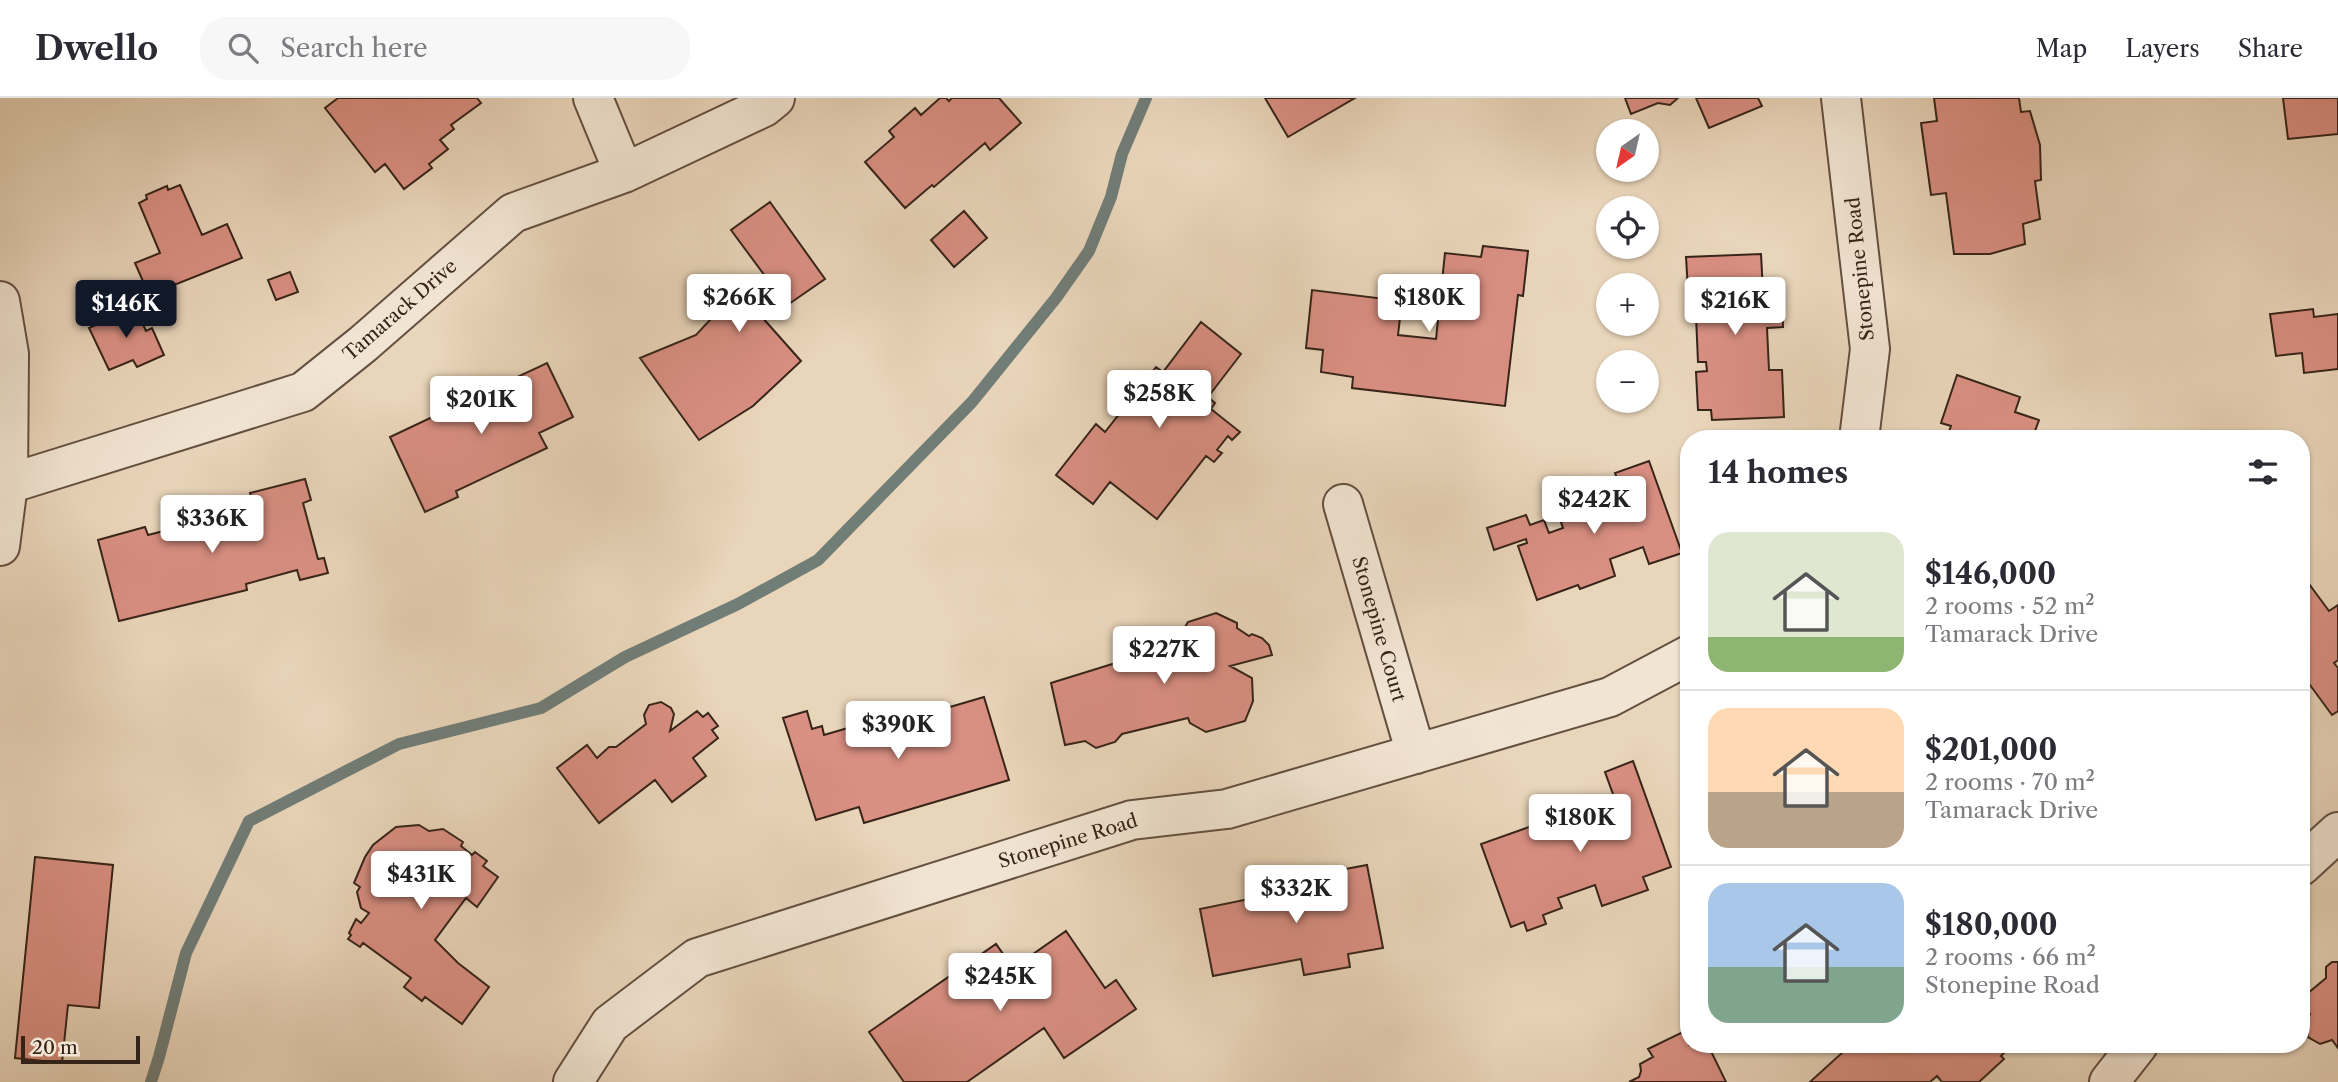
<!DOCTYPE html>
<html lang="en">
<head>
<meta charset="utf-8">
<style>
  :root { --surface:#fff; --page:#f7f7f7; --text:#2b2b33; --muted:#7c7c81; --line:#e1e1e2; --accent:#111827 }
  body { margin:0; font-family:"Libre Caslon Text",serif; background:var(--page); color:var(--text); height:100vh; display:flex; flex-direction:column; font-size:26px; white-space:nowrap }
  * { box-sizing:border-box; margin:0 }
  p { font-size:23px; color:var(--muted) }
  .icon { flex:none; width:38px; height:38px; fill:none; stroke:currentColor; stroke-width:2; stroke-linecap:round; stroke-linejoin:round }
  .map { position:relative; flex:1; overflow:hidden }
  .details { position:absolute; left:1680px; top:332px; width:630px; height:623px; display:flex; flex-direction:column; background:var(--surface); border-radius:28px; box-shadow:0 2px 5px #0004 }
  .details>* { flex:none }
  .needle { width:46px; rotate:214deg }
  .fabs { position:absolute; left:1596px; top:21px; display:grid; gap:14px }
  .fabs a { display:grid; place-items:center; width:63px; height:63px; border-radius:50%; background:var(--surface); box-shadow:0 2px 5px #0004; font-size:35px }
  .scale { position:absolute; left:21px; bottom:18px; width:119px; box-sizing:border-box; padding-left:7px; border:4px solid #372419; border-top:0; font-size:19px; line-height:24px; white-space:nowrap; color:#372419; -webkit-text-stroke:5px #f1e4d2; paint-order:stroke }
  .price { position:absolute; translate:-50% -60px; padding:0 16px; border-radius:7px; background:#fff; color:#222; font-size:23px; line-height:46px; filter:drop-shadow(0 2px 4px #0008) }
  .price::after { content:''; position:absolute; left:50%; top:42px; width:21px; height:16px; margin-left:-10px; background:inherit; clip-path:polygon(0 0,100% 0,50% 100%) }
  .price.current { background:var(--accent); color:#fff }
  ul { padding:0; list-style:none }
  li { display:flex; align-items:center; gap:21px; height:175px; padding:0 28px }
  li+li { border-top:2px solid var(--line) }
  li span { display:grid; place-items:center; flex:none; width:196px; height:140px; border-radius:21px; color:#555 }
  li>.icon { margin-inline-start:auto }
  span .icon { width:84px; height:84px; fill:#fffc; stroke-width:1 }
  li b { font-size:30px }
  h2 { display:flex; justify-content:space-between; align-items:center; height:84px; padding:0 28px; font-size:30px }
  header { display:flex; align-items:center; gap:42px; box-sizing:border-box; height:98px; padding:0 35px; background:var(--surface); border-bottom:2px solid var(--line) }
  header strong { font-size:33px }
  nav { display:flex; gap:38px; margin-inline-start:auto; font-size:24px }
  .search { width:490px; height:63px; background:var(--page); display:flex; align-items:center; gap:18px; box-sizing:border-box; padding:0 24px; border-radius:28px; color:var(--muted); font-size:26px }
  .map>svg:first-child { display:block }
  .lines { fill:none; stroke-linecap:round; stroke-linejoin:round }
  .stream { stroke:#717d77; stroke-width:12 }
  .building { fill:#d98f82; stroke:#372419; stroke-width:2 }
  .minor-casing { stroke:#645041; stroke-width:42 }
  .minor { stroke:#f1e4d2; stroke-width:38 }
  .labels { text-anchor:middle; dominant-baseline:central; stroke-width:6; stroke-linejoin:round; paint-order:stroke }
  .street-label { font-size:19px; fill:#372419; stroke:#f1e4d2 }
</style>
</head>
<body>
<header>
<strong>Dwello</strong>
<div class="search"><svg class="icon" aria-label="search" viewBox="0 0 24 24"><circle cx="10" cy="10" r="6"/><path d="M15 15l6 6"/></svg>Search here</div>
<nav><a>Map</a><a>Layers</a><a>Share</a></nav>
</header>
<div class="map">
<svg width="2338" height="984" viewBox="0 0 2338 984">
  <rect width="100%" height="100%" fill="#e9d5ba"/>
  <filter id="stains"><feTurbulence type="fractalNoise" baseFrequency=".00286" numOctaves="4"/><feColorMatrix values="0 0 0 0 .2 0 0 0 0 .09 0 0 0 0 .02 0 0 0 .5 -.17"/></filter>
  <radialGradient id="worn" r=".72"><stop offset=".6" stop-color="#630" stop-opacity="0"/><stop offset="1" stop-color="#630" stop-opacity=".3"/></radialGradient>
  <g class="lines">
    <!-- stream -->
    <path class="stream" d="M151,984L159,959L186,855L249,723L399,646L541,610L625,559L738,506L818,462L972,304L1056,200L1089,153L1111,99L1122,56L1146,0"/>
  </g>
  <!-- building -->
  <path class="building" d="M338,0H477L481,5L451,27L454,31L440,42L448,51L429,66L432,70L404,91L385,66L375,74L325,10Z
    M940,0H946L949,3L952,0H999L1021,25L990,52L985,45L934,89L932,87L905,110L865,64L894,39L889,33L915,10L921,17Z
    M1265,0H1355L1288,39Z
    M1625,0H1678L1670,7L1658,5L1631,16Z
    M1696,0H1758L1762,8L1709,30Z
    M1934,0H2019L2021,14L2030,13L2040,47L2041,82L2035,83L2040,121L2023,126L2025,146L1990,156H1954L1946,95L1931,97L1921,25L1937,23Z
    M2283,0H2338V36L2288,41Z
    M180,87L202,137L227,126L242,160L149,197L135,165L160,155L139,105L147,101L146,97L167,88L168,92Z
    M770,104L825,181L786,208L779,199L761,218L801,263L753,308L699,342L640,260L696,237L738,192L745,199L765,178L731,132Z
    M964,113L987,140L954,169L931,142Z
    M1483,148L1528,153L1523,198L1518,197L1505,308L1352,290L1353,279L1321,274L1323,252L1306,250L1312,192L1402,203L1398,237L1436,241L1445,155L1481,159Z
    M1761,156L1763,193L1782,192L1783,229L1767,230L1769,272H1782L1784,319L1712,322L1711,312H1698L1696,274L1707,273L1706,264H1698L1696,218H1707L1706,209H1689L1686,159Z
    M290,174L298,194L276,202L268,182Z
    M135,209L146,233L152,230L164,257L137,269L133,262L109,272L89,230Z
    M2313,211L2314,219L2338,216V271L2304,275L2302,255L2276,258L2270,216Z
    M1201,224L1241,256L1208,299L1215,305L1211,311L1240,334L1232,342L1228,338L1217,352L1222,355L1214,364L1206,358L1157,421L1110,384L1093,406L1056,377L1096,326L1105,334L1156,269L1163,274Z
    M547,265L573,319L539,335L547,350L456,393L458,399L425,414L390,339Z
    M1957,277L2020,299L2015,314L2039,322L2032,341H1946L1951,328L1941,325Z
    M1649,363L1682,455L1649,466L1643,449L1610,461L1615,478L1580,491L1578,487L1537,502L1518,448L1527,445L1526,441L1494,452L1487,430L1526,417L1530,427L1544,422L1549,435L1563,430L1558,416L1609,398L1612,403L1624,399L1615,375Z
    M305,381L311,402L303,405L318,461L324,460L328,475L300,482L297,472L246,486L247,492L119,523L98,442L145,429L148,437L254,410L250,395Z
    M2301,475L2329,513L2338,507V562L2334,565L2338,570V613L2332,617L2307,583L2301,587Z
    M1216,515L1237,525V530L1249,538L1252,536L1262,540L1269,547L1272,557L1230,568L1252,580L1253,603L1245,623L1206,634L1190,625L1188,620L1122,636L1115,644L1096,650L1085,643L1065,647L1051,585L1174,547L1188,524Z
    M984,599L1009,682L864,725L859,709L816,722L783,620L807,613L812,631L822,628L824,637L858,627L861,635Z
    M661,604L671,610L674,616L670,633L697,613L703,619L708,615L718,628L712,632L718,640L693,660L706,678L672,704L655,682L599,725L557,670L587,647L597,660L609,649H616L646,626L644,617L649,607Z
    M1633,663L1671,769L1643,779L1648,792L1602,808L1595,787L1558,800L1562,810L1543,817L1546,826L1527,833L1524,824L1511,829L1481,746L1614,699L1605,674Z
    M419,727L429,733L443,731L463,744L461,748L472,757L475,754L487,763L483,768L498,779L477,809L466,800L435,842L458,865L489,889L462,926L425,899L422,903L404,889L411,880L363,845L360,849L348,841L351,837L349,835L356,821L361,825L369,815L361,810L357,794L360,789L354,785L365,759L373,747L396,729Z
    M35,759L113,767L99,910L68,907L62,965L15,960Z
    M1367,767L1383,850L1348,856L1350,869L1304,877L1301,861L1213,878L1200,811L1259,799L1256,788L1299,780L1301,787L1325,782L1324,775Z
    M1066,833L1105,890L1116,882L1136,911L1064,960L1044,930L967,984H904L869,934L996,846L1013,870Z
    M2332,864H2338V950L2332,942L2320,946L2308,939L2305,926L2310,916L2301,905V901L2326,880V869Z
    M1689,931V947H1708L1726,984H1629L1639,979L1641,973L1640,966L1653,959L1648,951Z
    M1836,947H2005L2002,949L2006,953L2001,958L2004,961L1979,984H1942L1937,978L1930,984H1810L1843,954Z"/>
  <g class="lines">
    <!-- minor casing -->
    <g class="minor-casing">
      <path id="minor" d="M593,0L624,75
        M1841,0L1870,251L1859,341
        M0,203L9,256L8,386L0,448
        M8,386L303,294L363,246L513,115L624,75L764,9L775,0
        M1343,406L1416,656
        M2301,768L2338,734
        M573,984L610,926L697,860L1132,722L1227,711L1610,599L1689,557
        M2109,984L2138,947"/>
    </g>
    <!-- minor -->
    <use href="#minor" class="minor"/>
  </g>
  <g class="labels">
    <!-- street labels -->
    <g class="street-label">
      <text transform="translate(1860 171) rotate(-96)">Stonepine Road</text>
      <text transform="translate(400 212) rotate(-41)">Tamarack Drive</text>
      <text transform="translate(1379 531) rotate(74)">Stonepine Court</text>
      <text transform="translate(1068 743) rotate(-17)">Stonepine Road</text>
    </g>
  </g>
  <rect width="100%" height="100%" filter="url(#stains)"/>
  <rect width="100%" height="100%" fill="url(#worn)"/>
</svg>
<div class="fabs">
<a><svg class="needle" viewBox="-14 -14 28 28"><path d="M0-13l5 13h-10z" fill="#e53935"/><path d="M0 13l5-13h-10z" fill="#7c7c81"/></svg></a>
<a><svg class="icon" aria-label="locate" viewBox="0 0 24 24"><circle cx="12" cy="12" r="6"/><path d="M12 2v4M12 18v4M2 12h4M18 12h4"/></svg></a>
<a>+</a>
<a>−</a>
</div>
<div class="scale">20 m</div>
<b class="price" style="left:739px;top:236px">$266K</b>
<b class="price" style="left:1429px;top:236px">$180K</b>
<b class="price" style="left:1735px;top:239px">$216K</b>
<b class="price current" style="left:126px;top:242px">$146K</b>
<b class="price" style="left:1159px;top:332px">$258K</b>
<b class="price" style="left:481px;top:338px">$201K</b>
<b class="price" style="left:1594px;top:438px">$242K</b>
<b class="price" style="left:212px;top:457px">$336K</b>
<b class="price" style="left:1164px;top:588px">$227K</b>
<b class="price" style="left:898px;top:663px">$390K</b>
<b class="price" style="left:1580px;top:756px">$180K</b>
<b class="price" style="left:421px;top:813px">$431K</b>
<b class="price" style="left:1296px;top:827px">$332K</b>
<b class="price" style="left:1000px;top:915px">$245K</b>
<section class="details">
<h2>14 homes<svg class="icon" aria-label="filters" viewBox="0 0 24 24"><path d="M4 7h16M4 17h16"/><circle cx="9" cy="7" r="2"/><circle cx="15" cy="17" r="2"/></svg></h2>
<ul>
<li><span style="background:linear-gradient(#dfe7d0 75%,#8fb573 0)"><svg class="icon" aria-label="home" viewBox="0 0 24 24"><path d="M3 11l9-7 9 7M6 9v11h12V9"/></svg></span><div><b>$146,000</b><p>2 rooms · 52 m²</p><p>Tamarack Drive</p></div></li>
<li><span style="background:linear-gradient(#ffd9b3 60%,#b9a48a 0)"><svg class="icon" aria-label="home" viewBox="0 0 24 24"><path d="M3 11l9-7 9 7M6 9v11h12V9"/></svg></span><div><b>$201,000</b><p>2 rooms · 70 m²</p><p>Tamarack Drive</p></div></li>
<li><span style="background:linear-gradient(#a9c7e8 60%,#7fa58c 0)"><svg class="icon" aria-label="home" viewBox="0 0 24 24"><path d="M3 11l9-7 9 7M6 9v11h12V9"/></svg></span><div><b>$180,000</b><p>2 rooms · 66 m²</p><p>Stonepine Road</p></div></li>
</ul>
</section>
</div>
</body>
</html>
